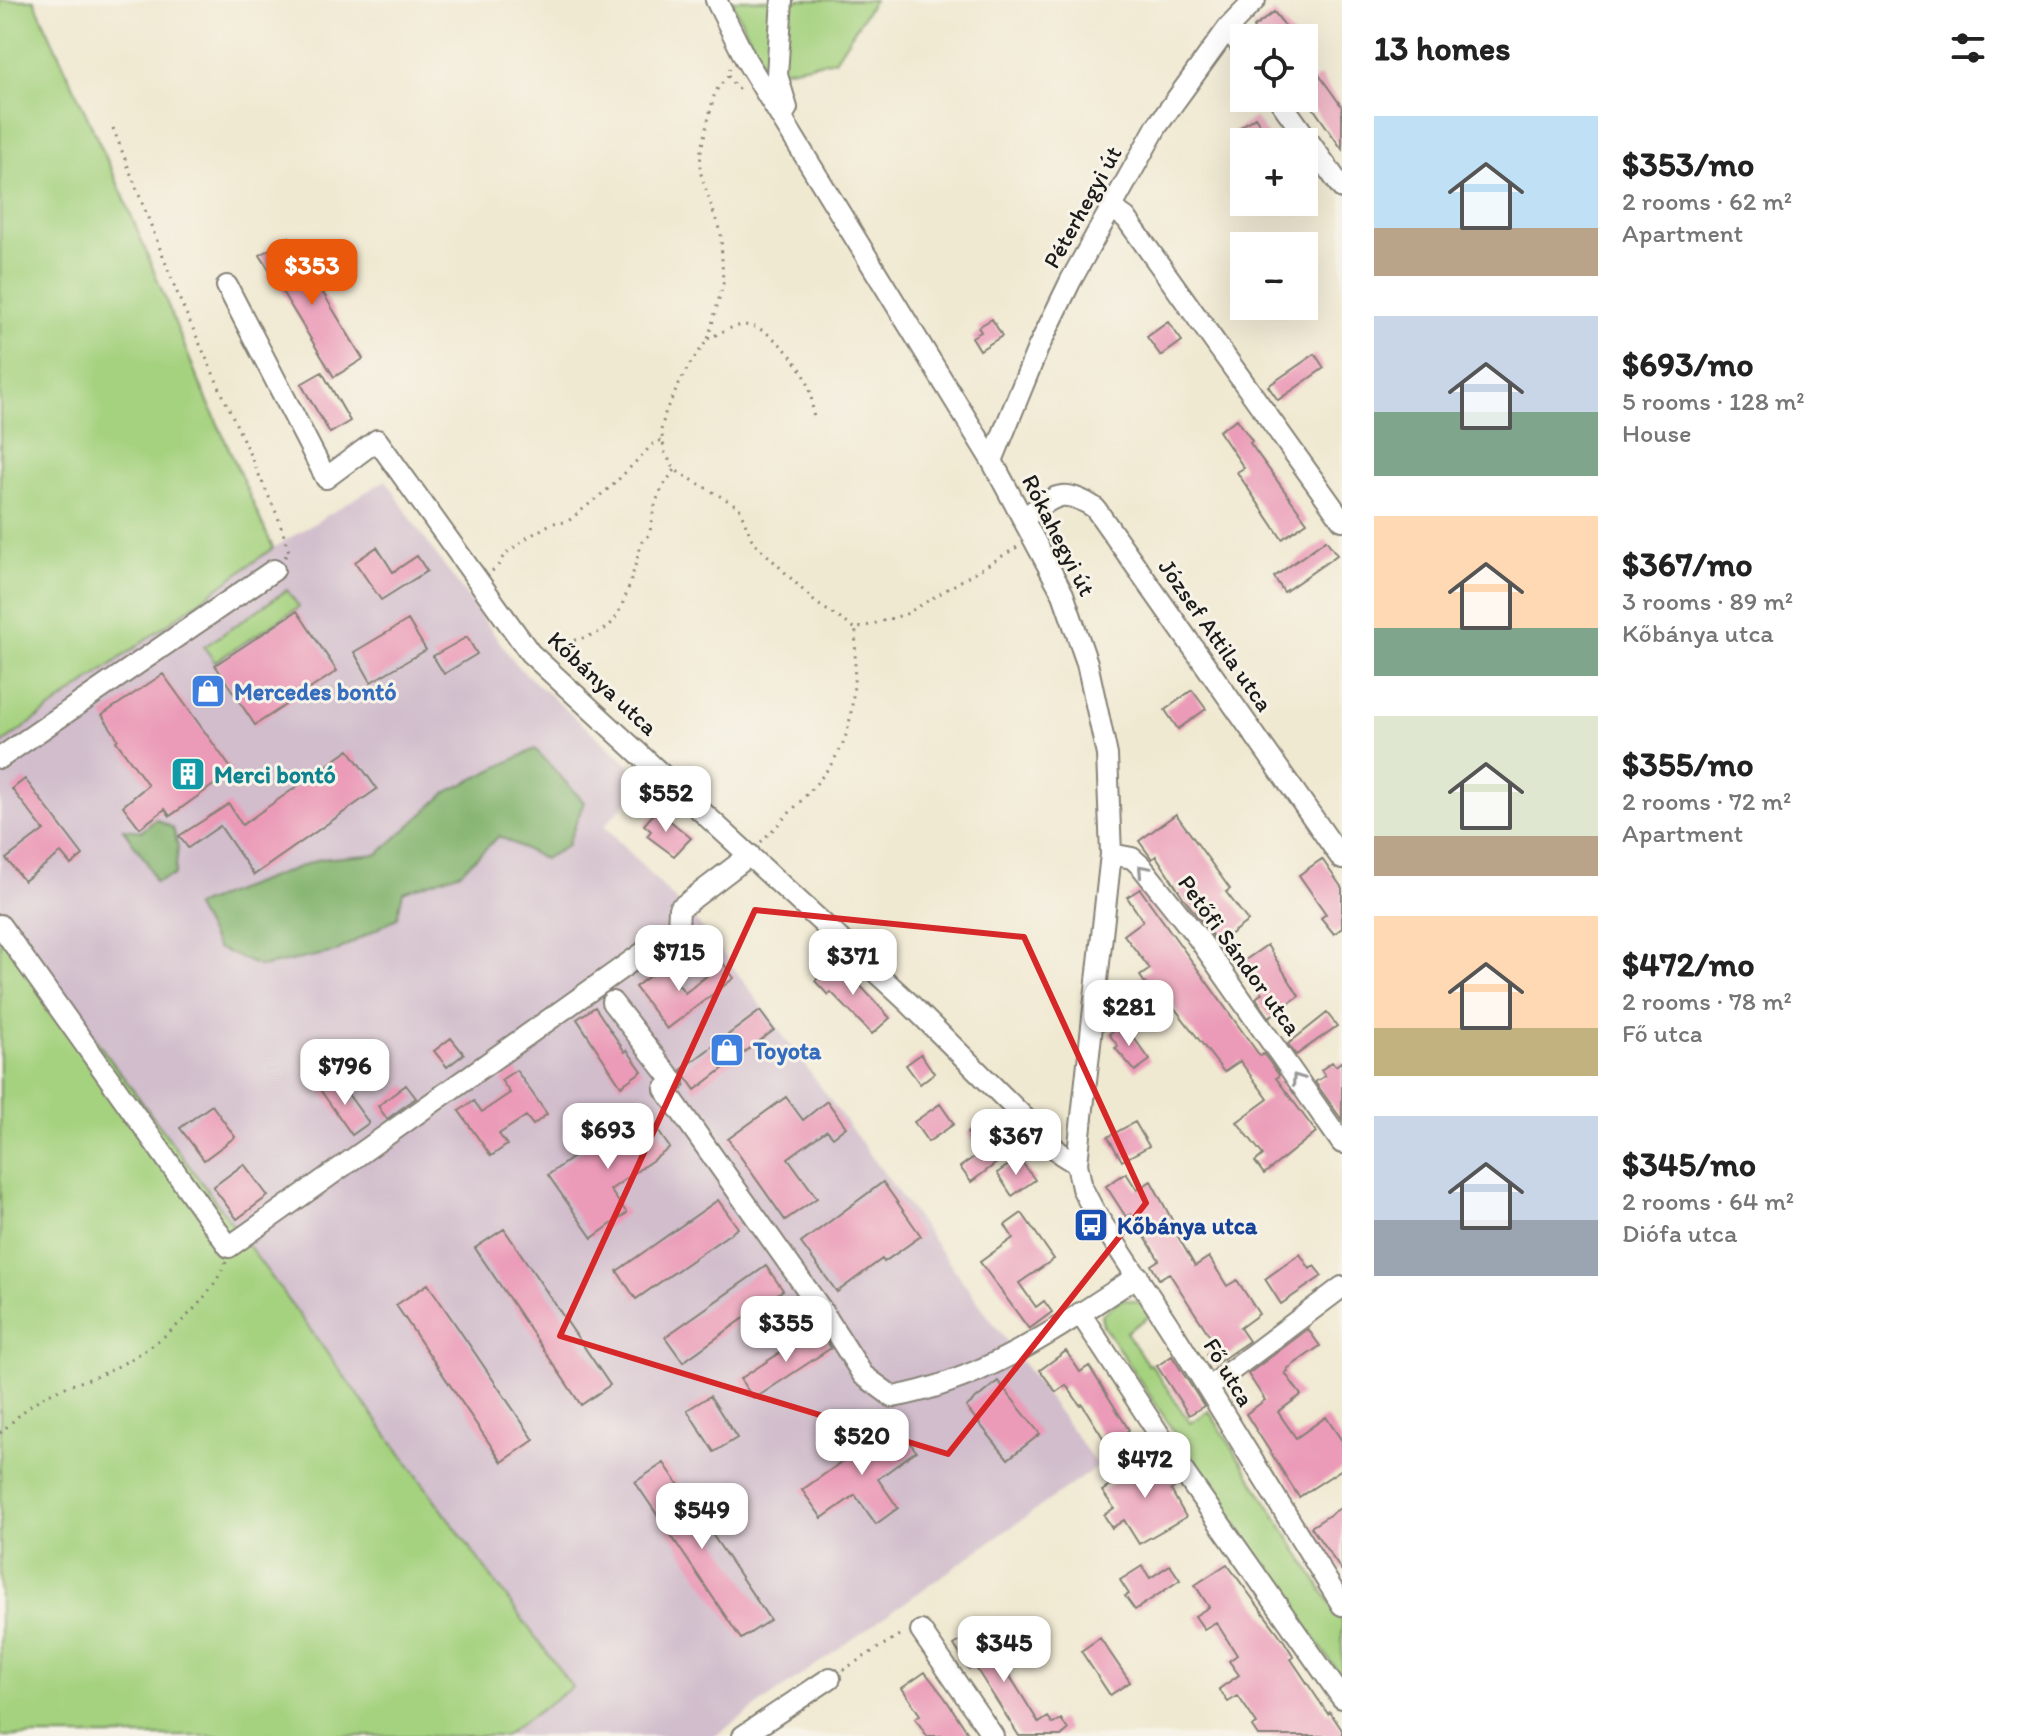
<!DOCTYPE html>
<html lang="en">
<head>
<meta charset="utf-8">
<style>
  :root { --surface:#fff; --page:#f2f2f2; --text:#222; --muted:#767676; --accent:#ea580c }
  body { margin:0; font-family:Itim,sans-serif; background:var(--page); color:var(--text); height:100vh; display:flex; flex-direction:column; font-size:30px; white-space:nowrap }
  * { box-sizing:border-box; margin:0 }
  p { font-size:26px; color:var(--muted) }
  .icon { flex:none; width:44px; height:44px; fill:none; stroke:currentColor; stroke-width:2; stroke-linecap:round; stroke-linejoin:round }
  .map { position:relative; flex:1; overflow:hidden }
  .side { display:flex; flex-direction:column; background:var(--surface); width:680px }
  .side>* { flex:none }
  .controls { position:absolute; left:1230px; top:24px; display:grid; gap:16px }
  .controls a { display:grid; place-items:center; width:88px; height:88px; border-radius:0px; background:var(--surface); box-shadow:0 8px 32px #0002; font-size:40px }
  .price { position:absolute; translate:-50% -68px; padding:0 18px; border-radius:16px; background:#fff; color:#222; font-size:26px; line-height:52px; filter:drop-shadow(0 2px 4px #0008) }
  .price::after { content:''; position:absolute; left:50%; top:48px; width:24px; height:18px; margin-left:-12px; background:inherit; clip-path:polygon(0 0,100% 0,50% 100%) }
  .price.active { background:var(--accent); color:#fff }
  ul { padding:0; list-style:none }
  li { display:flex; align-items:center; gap:24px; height:200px; padding:0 32px }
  li span { display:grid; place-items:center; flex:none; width:224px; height:160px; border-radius:0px; color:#555 }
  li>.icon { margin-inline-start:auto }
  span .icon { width:96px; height:96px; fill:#fffc; stroke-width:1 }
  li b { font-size:34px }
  h2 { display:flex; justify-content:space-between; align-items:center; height:96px; padding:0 32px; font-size:34px }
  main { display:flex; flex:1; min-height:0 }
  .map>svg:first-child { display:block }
  .industrial { fill:#d1bdcc }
  .green { fill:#a5d27f; stroke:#60774e; stroke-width:2 }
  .forest { fill:#84b46e; stroke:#506845; stroke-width:2 }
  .building { fill:#eb9bb8 }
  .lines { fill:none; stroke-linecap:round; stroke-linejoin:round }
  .minor-casing { stroke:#868277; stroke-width:24 }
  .path { stroke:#868277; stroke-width:3; stroke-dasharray:2 6; stroke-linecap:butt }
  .minor { stroke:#fff; stroke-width:20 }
  .oneway { stroke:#999 }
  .marked { fill:none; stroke:#d62828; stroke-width:6; stroke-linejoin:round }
  .labels { text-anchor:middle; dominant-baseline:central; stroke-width:6; stroke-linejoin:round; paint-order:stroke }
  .street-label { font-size:24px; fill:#1c1c1c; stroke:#f7f3e8 }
  .shop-label { font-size:24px; font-weight:bold; fill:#366cbe; stroke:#f7f3e8; text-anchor:start }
  .culture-label { font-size:24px; font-weight:bold; fill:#0d838f; stroke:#f7f3e8; text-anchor:start }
  .transit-label { font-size:24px; font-weight:bold; fill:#164399; stroke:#f7f3e8; text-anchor:start }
</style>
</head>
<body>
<main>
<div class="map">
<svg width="1342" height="1736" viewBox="0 0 1342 1736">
  <rect width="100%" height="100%" fill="#f7f3e8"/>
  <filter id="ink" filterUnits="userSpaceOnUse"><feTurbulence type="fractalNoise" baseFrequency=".0125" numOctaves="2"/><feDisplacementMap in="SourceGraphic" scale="16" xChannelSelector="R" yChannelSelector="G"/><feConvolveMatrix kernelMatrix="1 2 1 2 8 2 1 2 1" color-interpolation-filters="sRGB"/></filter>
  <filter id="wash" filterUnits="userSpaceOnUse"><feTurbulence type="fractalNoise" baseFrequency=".006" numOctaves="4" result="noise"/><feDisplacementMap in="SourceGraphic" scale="32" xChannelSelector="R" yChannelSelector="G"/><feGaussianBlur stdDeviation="1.8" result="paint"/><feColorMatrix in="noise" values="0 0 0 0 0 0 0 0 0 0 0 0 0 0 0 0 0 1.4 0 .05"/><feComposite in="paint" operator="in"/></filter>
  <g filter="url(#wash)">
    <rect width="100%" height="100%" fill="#f0e9d2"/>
    <!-- industrial -->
    <path class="industrial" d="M386,480L419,531L518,667L647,781L604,826L711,937L1098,1466L715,1736H504L572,1687L0,911V745L273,548Z"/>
    <!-- green -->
    <path class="green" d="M0,0H34L123,195L197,377L273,548L0,745Z
      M731,0H874L835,60L767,73Z
      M287,590L299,607L215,662L204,647Z
      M0,911L248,1245L572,1687L504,1736H0Z
      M1122,1299L1143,1303L1153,1314L1126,1332L1148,1365L1151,1364L1190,1423L1209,1411L1342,1621V1678L1224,1507L1103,1325L1101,1315Z"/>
    <!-- forest -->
    <path class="forest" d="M535,749L584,802L567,846L544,859L499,836L461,872L403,892L397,918L335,952L261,967L217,948L194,906L320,859L378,854L447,792Z
      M156,819L173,828L178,847L175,875L155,882L146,861L123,829L142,831Z"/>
    <g id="blocks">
      <!-- building -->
      <path class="building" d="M1274,12L1295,38H1261L1253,28Z
        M1320,76L1342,107V149L1304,95V88Z
        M1255,117L1272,142H1242L1235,131Z
        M289,237L363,359L334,377L260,255Z
        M992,319L1002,336L980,350L972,337L981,332L978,327Z
        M1168,322L1182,341L1161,356L1147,337Z
        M1315,354L1324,368L1278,400L1268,386Z
        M322,372L350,421L330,433L301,384Z
        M1237,419L1252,441L1250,443L1307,522L1282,539L1237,472L1244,468L1219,431Z
        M1326,540L1337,555L1284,592L1274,577Z
        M377,547L393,572L417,556L427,571L381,600L355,562Z
        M297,611L337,671L255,725L215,665Z
        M408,620L426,650L371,682L354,652Z
        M467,637L477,654L444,674L433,656Z
        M163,674L233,771L170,816L165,809L140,828L123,806L148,785L116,741L118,739L102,715Z
        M1192,690L1206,709L1178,729L1165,710Z
        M349,750L377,789L254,875L220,826L188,848L179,836L229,804L242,825Z
        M25,779L83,855L71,865L61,853L24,881L6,859L44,830L12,789Z
        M657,810L691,838L674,856L647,836L651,831L644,825Z
        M1176,814L1230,889L1226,892L1248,921L1218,943L1183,897L1156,856L1152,859L1139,841Z
        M1322,859L1342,888V928L1334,934L1321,918L1326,914L1299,875Z
        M1140,889L1260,1056L1263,1054L1265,1056L1279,1075L1276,1078L1316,1132L1264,1174L1255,1162L1263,1155L1237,1122L1268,1099L1240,1061L1224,1072L1166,997L1136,1018L1125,1001L1147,986L1140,976L1150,969L1124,935L1143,921L1127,897Z
        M1267,945L1299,996L1269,1017L1256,998L1262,993L1241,963Z
        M837,960L890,1018L872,1034L831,992L828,995L815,981Z
        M723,963L734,978L667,1029L635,987L664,965L685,993Z
        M595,1007L625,1052L627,1050L642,1071L621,1086L577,1019Z
        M760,1011L774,1030L695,1090L681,1070Z
        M1327,1013L1337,1026L1296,1055L1288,1044Z
        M1123,1023L1150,1060L1135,1071L1115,1048L1118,1046L1109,1034Z
        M451,1038L464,1054L447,1067L434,1051Z
        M921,1054L934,1073L920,1084L906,1065Z
        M1342,1061V1120L1315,1082L1325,1076L1321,1070L1332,1062L1336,1066Z
        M516,1070L547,1114L533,1125L526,1116L499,1134L507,1145L491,1156L459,1111L474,1101L482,1112L510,1093L501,1080Z
        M337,1079L369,1123L352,1135L321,1091Z
        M406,1085L416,1098L387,1119L378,1106Z
        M786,1097L803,1120L827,1101L846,1127L833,1137L827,1130L788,1158L817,1198L785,1220L728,1139Z
        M940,1104L954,1124L928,1142L914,1122Z
        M212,1105L235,1137L204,1160L180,1128Z
        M642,1108L670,1148L610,1190L627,1213L592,1238L548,1175Z
        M986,1119L999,1135L980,1149L967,1133Z
        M1135,1122L1149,1146L1122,1161L1108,1137Z
        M988,1147L998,1162L971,1182L960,1167Z
        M1019,1158L1035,1180L1012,1196L997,1173Z
        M244,1164L268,1196L237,1219L213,1187Z
        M1126,1173L1137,1190L1151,1181L1178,1231L1176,1233L1195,1266L1209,1257L1227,1286L1237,1280L1259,1314L1240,1328L1249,1341L1214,1365L1207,1354L1217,1347L1169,1273L1159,1279L1151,1265L1159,1260L1131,1214L1126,1217L1106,1186Z
        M883,1182L921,1236L884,1262L882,1259L837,1292L801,1243Z
        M718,1200L738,1228L636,1299L617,1271Z
        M1022,1213L1054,1259L1019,1283L1036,1307L1044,1301L1052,1312L1029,1329L980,1262L1013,1238L1005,1225Z
        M504,1229L610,1385L581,1405L475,1248Z
        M1300,1254L1310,1269L1314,1266L1322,1276L1281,1304L1265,1279Z
        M766,1266L783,1290L683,1362L665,1337Z
        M428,1284L534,1440L502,1462L396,1305Z
        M818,1328L831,1348L754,1399L740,1379Z
        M1308,1329L1320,1346L1287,1369L1288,1371L1285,1373L1301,1395L1278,1412L1296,1438L1326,1417L1342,1441V1469L1299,1497L1246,1414L1265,1400L1248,1374Z
        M1066,1351L1080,1372L1089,1366L1129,1430L1107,1444L1082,1404L1080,1405L1066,1385L1056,1392L1040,1370Z
        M1172,1356L1204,1406L1189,1415L1157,1366Z
        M998,1381L1040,1434L1008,1459L966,1407Z
        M710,1396L737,1438L714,1452L687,1410Z
        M896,1424L916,1451L878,1479L898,1508L876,1524L855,1495L822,1518L802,1490Z
        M1157,1454L1177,1486L1171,1490L1186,1517L1139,1544L1124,1520L1112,1528L1104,1515L1114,1508L1102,1491L1135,1469L1133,1466L1144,1458L1146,1462Z
        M664,1463L770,1620L741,1639L635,1482Z
        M1342,1507V1571L1311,1527Z
        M1227,1564L1284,1641L1294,1657L1291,1659L1328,1714L1330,1712L1342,1730V1736H1258L1252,1727L1257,1724L1238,1696L1228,1702L1219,1689L1239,1675L1229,1661L1237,1655L1216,1622L1204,1629L1195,1616L1209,1607L1195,1585Z
        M1170,1565L1180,1580L1135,1610L1125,1596L1129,1594L1120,1580L1142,1566L1150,1578Z
        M985,1625L991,1634L998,1630L1007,1644L995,1652L1039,1723L1048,1717L1053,1724L1061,1719L1068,1730L1061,1736H1019L974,1665L969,1669L954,1645Z
        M1100,1638L1130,1682L1110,1695L1081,1651Z
        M925,1672L945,1698L970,1736H927L915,1718L920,1715L902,1688Z"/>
    </g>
  </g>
  <g filter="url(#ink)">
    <use href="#blocks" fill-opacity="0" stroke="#868277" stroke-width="2"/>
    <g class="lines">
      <!-- minor casing -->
      <g class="minor-casing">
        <path id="minor" d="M716,0L746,60L992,461L1063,594L1087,663L1107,755L1111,854L1080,1135L1077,1164L1082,1188L1094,1211L1173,1332L1342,1605
          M782,0L777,75L787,108L782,116
          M1228,28L1244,50
          M1278,98L1342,188
          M1112,208L1126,218L1342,520
          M227,286L326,478L377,440L530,653L908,1002L1061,1154L1077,1164
          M992,461L1038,348L1071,280L1157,126L1228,28L1255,0
          M1023,518C1054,498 1060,485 1095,508L1342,859
          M0,758L274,570
          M1111,854L1132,858L1141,866L1199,939L1342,1143
          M0,925L229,1247L678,928L679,909L750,855
          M612,1002L674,1082L665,1089L823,1312L863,1375L893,1397C987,1380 1059,1327 1138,1276
          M1080,1313L1185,1474L1342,1698
          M1208,1388L1342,1287
          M921,1631L993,1736
          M743,1736L830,1678"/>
      </g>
      <!-- path -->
      <path class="path" d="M730,68L728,76L736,88L742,90
        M728,76L715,92L701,149L700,171L721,235L723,284L708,339L688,367L666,410L661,430L665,453L675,470L739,507L752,540L816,603L856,629
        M113,128L180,300L278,517L289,552L284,558
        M708,339C722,332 739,321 755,327C775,334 804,367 809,387C812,397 812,408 814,418
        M492,571L498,566L504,555L525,539L552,523L567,522L613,485L653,444L663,440
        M551,647C567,641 590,638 605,629C624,618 635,563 642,542L650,534C652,508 658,490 675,470
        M761,842C788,813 834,773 846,735C855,708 855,658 856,629L906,614L1019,546
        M0,1433C14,1421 27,1406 43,1397C64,1385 89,1381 111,1370C156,1347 205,1309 226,1262
        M843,1670L904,1632"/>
      <!-- minor -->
      <use href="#minor" class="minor"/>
    </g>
    <!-- one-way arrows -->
    <defs><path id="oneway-chevron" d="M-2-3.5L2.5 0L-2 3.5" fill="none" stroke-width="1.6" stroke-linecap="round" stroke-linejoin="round" transform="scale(2)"/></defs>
    <g class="oneway">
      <use href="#oneway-chevron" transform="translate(1143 870) rotate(-132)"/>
      <use href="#oneway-chevron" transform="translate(1297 1079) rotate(-125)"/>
    </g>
  </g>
  <!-- marked area -->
  <path class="marked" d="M755,910L1024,937L1146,1203L948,1454L560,1336Z"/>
  <!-- icons -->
  <defs>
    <g id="shop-square" transform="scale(1.8)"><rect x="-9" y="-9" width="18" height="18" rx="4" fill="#3f7fe0" stroke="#f7f3e8"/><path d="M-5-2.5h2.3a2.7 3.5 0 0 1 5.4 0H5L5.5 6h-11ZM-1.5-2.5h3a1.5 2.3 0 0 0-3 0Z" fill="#fff"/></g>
    <g id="building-square" transform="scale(1.8)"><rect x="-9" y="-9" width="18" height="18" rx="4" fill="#0f9aa8" stroke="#f7f3e8"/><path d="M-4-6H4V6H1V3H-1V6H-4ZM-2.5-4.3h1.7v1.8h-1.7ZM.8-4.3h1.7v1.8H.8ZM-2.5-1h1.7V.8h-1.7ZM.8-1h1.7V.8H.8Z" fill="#fff"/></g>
    <g id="bus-square" transform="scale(1.8)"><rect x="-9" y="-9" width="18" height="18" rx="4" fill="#1a4fb4" stroke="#f7f3e8"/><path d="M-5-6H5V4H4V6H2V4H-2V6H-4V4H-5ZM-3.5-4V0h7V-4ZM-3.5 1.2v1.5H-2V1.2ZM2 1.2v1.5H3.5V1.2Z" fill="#fff"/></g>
  </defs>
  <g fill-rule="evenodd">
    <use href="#shop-square" x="208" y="691"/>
    <use href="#building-square" x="188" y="774"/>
    <use href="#shop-square" x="727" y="1050"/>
    <use href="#bus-square" x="1091" y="1225"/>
  </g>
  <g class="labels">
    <!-- street labels -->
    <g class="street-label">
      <text transform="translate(1082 207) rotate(-61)">Péterhegyi út</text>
      <text transform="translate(1059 535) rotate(63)">Rókahegyi út</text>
      <text transform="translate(1216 635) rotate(55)">József Attila utca</text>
      <text transform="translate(603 683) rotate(43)">Kőbánya utca</text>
      <text transform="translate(1240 955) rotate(54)">Petőfi Sándor utca</text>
      <text transform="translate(1229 1372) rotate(59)">Fő utca</text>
    </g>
    <!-- shop labels -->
    <g class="shop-label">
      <text x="234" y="691">Mercedes bontó</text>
      <text x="753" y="1050">Toyota</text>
    </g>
    <!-- culture labels -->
    <g class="culture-label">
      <text x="214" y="774">Merci bontó</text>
    </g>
    <!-- transit labels -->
    <g class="transit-label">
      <text x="1117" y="1225">Kőbánya utca</text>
    </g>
  </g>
</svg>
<div class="controls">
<a><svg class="icon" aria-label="locate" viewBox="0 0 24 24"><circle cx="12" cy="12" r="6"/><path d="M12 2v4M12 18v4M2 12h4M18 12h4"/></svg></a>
<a>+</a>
<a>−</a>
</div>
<b class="price active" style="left:312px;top:307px">$353</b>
<b class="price" style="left:666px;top:834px">$552</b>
<b class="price" style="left:679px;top:993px">$715</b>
<b class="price" style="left:853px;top:997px">$371</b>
<b class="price" style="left:1129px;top:1048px">$281</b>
<b class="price" style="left:345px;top:1107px">$796</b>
<b class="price" style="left:608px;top:1171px">$693</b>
<b class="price" style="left:1016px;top:1177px">$367</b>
<b class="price" style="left:786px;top:1364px">$355</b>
<b class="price" style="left:862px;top:1477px">$520</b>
<b class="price" style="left:1145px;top:1500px">$472</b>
<b class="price" style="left:702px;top:1551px">$549</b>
<b class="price" style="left:1004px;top:1684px">$345</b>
</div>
<section class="side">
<h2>13 homes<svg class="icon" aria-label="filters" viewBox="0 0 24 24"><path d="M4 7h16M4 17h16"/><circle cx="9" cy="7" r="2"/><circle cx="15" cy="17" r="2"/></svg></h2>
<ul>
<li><span style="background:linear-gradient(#bfe0f5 70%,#b9a48a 0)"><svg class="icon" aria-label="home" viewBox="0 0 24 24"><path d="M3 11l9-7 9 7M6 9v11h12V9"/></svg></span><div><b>$353/mo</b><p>2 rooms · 62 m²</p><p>Apartment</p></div></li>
<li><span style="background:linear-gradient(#c9d6e8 60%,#7fa58c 0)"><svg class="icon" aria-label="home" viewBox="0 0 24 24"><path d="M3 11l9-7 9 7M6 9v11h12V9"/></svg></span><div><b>$693/mo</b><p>5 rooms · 128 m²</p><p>House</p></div></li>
<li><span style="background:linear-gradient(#ffd9b3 70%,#7fa58c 0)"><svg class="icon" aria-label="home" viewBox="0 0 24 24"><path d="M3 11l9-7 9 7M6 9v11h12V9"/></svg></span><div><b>$367/mo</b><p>3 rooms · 89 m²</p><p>Kőbánya utca</p></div></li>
<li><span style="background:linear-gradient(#dfe7d0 75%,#b9a48a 0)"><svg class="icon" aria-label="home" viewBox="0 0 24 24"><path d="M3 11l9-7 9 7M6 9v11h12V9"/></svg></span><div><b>$355/mo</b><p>2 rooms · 72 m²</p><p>Apartment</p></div></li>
<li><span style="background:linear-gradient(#ffd9b3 70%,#c2b280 0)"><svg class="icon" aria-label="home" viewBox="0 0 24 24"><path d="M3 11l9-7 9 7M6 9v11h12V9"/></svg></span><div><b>$472/mo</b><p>2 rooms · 78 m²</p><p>Fő utca</p></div></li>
<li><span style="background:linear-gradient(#c9d6e8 65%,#9aa5b1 0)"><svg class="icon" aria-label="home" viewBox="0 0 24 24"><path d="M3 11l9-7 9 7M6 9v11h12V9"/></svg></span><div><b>$345/mo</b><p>2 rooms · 64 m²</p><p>Diófa utca</p></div></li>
</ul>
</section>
</main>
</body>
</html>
